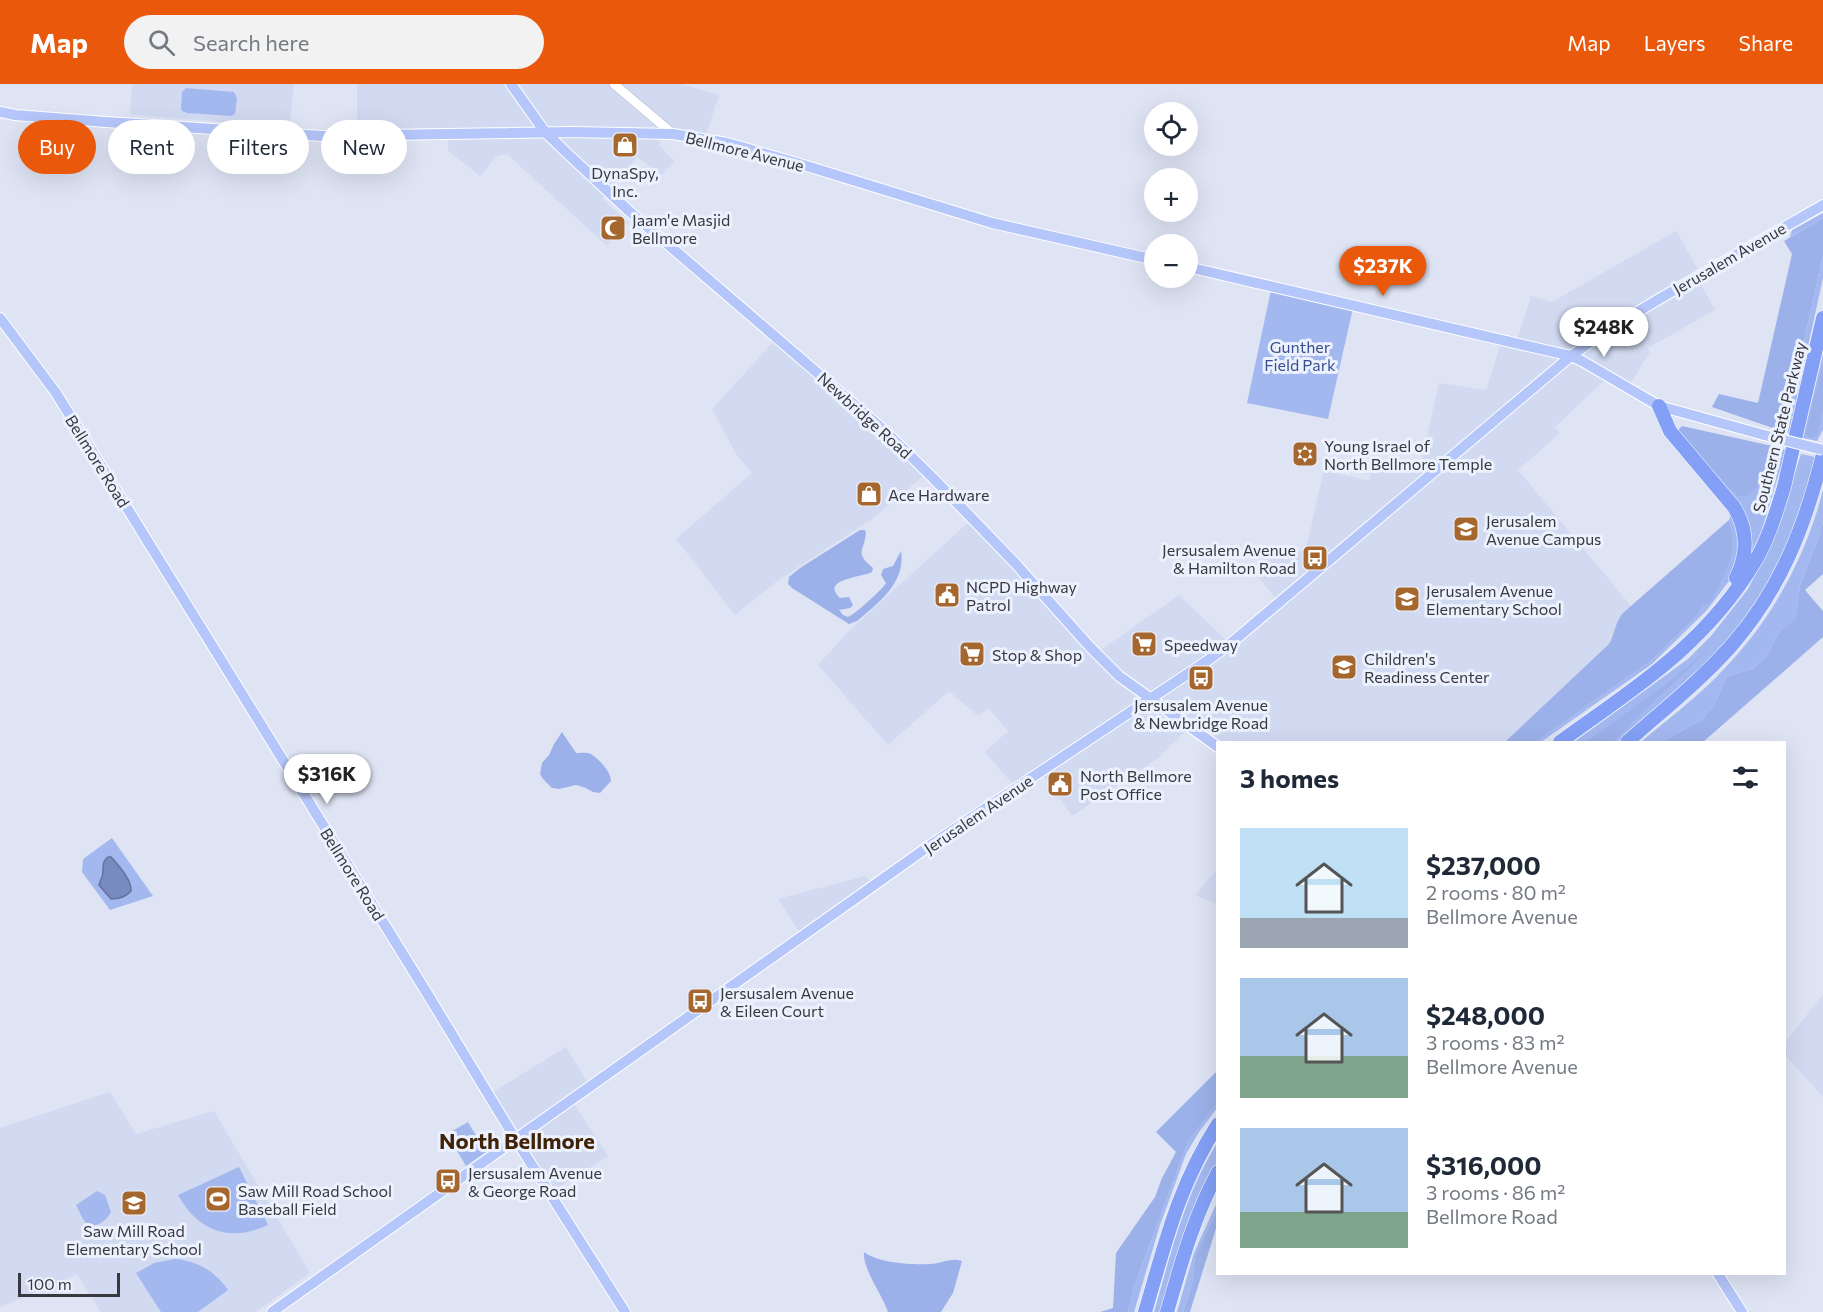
<!DOCTYPE html>
<html lang="en">
<head>
<meta charset="utf-8">
<style>
  :root { --surface:#fff; --page:#f2f2f3; --text:#1f2937; --muted:#747a83; --accent:#ea580c }
  body { margin:0; font-family:Commissioner,sans-serif; background:var(--page); color:var(--text); height:100vh; display:flex; flex-direction:column; font-size:22px; white-space:nowrap }
  * { box-sizing:border-box; margin:0 }
  p { font-size:20px; color:var(--muted) }
  .icon { flex:none; width:33px; height:33px; fill:none; stroke:currentColor; stroke-width:2; stroke-linecap:round; stroke-linejoin:round }
  .map { position:relative; flex:1; overflow:hidden }
  .sheet { position:absolute; left:1216px; top:657px; width:570px; height:534px; display:flex; flex-direction:column; background:var(--surface); border-radius:0px; box-shadow:0 6px 24px #0002 }
  .sheet>* { flex:none }
  .banner { position:absolute; left:18px; top:36px; width:570px; height:54px; display:flex; gap:12px }
  .tools { position:absolute; left:1144px; top:18px; display:grid; gap:12px }
  .tools a { display:grid; place-items:center; width:54px; height:54px; border-radius:50%; background:var(--surface); box-shadow:0 6px 24px #0002; font-size:30px }
  .scale { position:absolute; left:18px; bottom:15px; width:102px; box-sizing:border-box; padding-left:6px; border:3px solid #37393f; border-top:0; font-size:16px; line-height:21px; white-space:nowrap; color:#37393f; -webkit-text-stroke:4px #ecf1fe; paint-order:stroke }
  .price { position:absolute; translate:-50% -51px; padding:0 14px; border-radius:21px; background:#fff; color:#222; font-size:20px; line-height:39px; filter:drop-shadow(0 2px 3px #0008) }
  .price::after { content:''; position:absolute; left:50%; top:36px; width:18px; height:14px; margin-left:-9px; background:inherit; clip-path:polygon(0 0,100% 0,50% 100%) }
  .price.selected { background:var(--accent); color:#fff }
  ul { padding:0; list-style:none }
  li { display:flex; align-items:center; gap:18px; height:150px; padding:0 24px }
  li span { display:grid; place-items:center; flex:none; width:168px; height:120px; border-radius:0px; color:#555 }
  li>.icon { margin-inline-start:auto }
  span .icon { width:72px; height:72px; fill:#fffc; stroke-width:1 }
  li b { font-size:26px }
  h2 { display:flex; justify-content:space-between; align-items:center; height:72px; padding:0 24px; font-size:26px }
  .pill { padding:0 21px; border-radius:27px; background:var(--surface); box-shadow:0 6px 24px #0002; font-size:21px; line-height:54px }
  .pill.selected { background:var(--accent); color:#fff }
  header { display:flex; align-items:center; gap:36px; box-sizing:border-box; height:84px; padding:0 30px; background:var(--accent); color:#fff }
  header strong { font-size:28px }
  nav { display:flex; gap:33px; margin-inline-start:auto; font-size:21px }
  .search { width:420px; height:54px; background:var(--page); display:flex; align-items:center; gap:15px; box-sizing:border-box; padding:0 21px; border-radius:33px; color:var(--muted); font-size:22px }
  .map>svg:first-child { display:block }
  .built { fill:#d1daf1 }
  .green { fill:#a4b8f0 }
  .forest { fill:#9cb1e9 }
  .water { fill:#778bc1; stroke:#64729a; stroke-width:1.5 }
  .lines { fill:none; stroke-linecap:round; stroke-linejoin:round }
  .minor-casing { stroke:#adb3c3; stroke-width:10 }
  .major-casing { stroke:#fff; stroke-width:12 }
  .highway-casing { stroke:#fff; stroke-width:15 }
  .minor { stroke:#fff; stroke-width:9 }
  .major { stroke:#b5c6fa; stroke-width:10 }
  .highway { stroke:#83a0f6; stroke-width:14 }
  .major-bridge-casing { stroke:#fff; stroke-width:12; stroke-linecap:butt }
  .major-bridge { stroke:#b5c6fa; stroke-width:10 }
  .labels { text-anchor:middle; dominant-baseline:central; stroke-width:6; stroke-linejoin:round; paint-order:stroke }
  .street-label { font-size:16px; fill:#37393f; stroke:#ecf1fe }
  .poi-label { font-size:16px; fill:#37393f; stroke:#ecf1fe; text-anchor:start }
  .park-label { font-size:16px; fill:#394e92; stroke:#ecf1fe }
  .district-label { font-size:22px; font-weight:bold; fill:#402206; stroke:#ecf1fe }
</style>
</head>
<body>
<header>
<strong>Map</strong>
<div class="search"><svg class="icon" aria-label="search" viewBox="0 0 24 24"><circle cx="10" cy="10" r="6"/><path d="M15 15l6 6"/></svg>Search here</div>
<nav><a>Map</a><a>Layers</a><a>Share</a></nav>
</header>
<div class="map">
<svg width="1823" height="1228" viewBox="0 0 1823 1228">
  <rect width="100%" height="100%" fill="#dee4f4"/>
  <!-- built -->
  <path class="built" d="M132,0H294L289,44L130,30Z
    M357,0H682L719,11L705,54L665,49L659,61L674,77L662,91L637,73L602,115L628,138L607,162L507,70L497,72L480,92L448,67L449,44L357,46Z
    M1676,147L1700,189L1696,192L1715,226L1648,264L1650,268L1627,305L1607,294L1555,343L1560,349L1518,386L1631,522L1626,544L1505,658H1218L1190,643L1157,675L1072,732L1042,690L1017,705L985,668L1008,647L988,624L978,632L949,607L888,661L818,581L850,546L972,435L1095,570L1179,511L1230,560L1278,517L1252,486L1272,468H1275L1281,463L1305,468L1324,386L1369,397L1375,372L1420,385L1439,299L1486,306L1502,256L1516,259L1531,212L1552,218Z
    M776,255L927,389L872,435L777,497L735,531L676,455L752,389L736,370L712,325Z
    M1218,784V821L1195,811Z
    M865,792L874,800L801,850L778,815Z
    M1823,910V1013L1785,971V959Z
    M566,963L589,1001L571,1015L608,1072L549,1110L488,1011Z
    M110,1008L136,1050L214,1027L310,1189L256,1228H101L77,1190L0,1223V1044Z"/>
  <!-- green -->
  <path class="green" d="M186,4L234,8L237,14L235,30L231,32L187,29L182,27L181,24L182,8Z
    M1823,129V134L1790,153L1792,146Z
    M1823,171V194L1789,349L1784,348Z
    M1271,206L1353,224L1328,335L1247,319Z
    M1823,270V346L1817,357L1803,354Z
    M1682,356L1756,405L1786,366L1761,449L1750,471L1749,456Z
    M1801,370L1815,373C1812,388 1810,404 1806,418C1790,469 1760,519 1724,559C1692,596 1653,626 1617,658H1574L1688,575L1711,552L1748,505L1775,451Z
    M1823,406V438L1818,455L1800,502L1795,535L1780,547L1766,573L1753,585L1727,592L1714,621L1703,635L1661,658H1641C1668,635 1700,611 1724,585C1772,535 1806,473 1823,406Z
    M1733,430L1743,465L1729,497L1707,526L1652,580L1541,658H1536L1652,576L1697,532L1703,522L1731,443L1729,438L1730,432Z
    M112,754L153,812L110,826L82,788L83,775Z
    M1218,1018V1023L1199,1048L1186,1070L1160,1141L1134,1228H1128L1134,1203L1188,1058Z
    M468,1038L486,1068L466,1082L447,1050Z
    M1218,1058V1077L1189,1137L1161,1228H1154C1171,1170 1185,1109 1218,1058Z
    M239,1083L268,1141C230,1159 198,1147 178,1111Z
    M97,1107L105,1111L111,1128C107,1136 95,1146 86,1139C82,1135 79,1126 76,1121Z
    M1218,1116V1124L1195,1172L1192,1200L1183,1228H1177L1194,1169Z
    M175,1175C198,1177 215,1187 228,1206L198,1228H161L136,1189L154,1179Z"/>
  <!-- forest -->
  <path class="forest" d="M1823,134V171L1784,348L1712,323L1719,310L1758,319L1792,170L1784,157Z
    M1823,281V325L1817,352L1810,354L1805,349Z
    M1682,342L1772,362L1786,366L1756,405L1747,412H1738L1682,356L1679,350V345Z
    M1729,436C1739,471 1725,487 1711,518L1703,522L1697,532L1652,576L1536,658H1505L1609,560C1615,550 1615,538 1623,529Z
    M1823,438V490L1805,506L1823,527V553L1703,658H1661L1703,635L1714,621L1727,592L1753,585L1766,573L1780,547L1795,535L1800,502L1818,455Z
    M860,446H865L866,449C864,468 854,468 873,484L872,488C864,493 819,495 840,514L849,513L853,521L850,524L839,526L843,531L848,533C854,531 883,505 886,499L881,491L883,485L893,482L901,467C906,499 878,519 857,537L849,540L792,504L788,500L789,493L800,484Z
    M1710,564L1612,658H1586L1666,600Z
    M562,648L576,669C580,669 587,668 591,670C599,675 611,688 611,697L600,709L593,708L586,704L576,701L559,705L552,704L543,695L540,690L542,679L549,671L554,660Z
    M1218,986V1018L1188,1058L1134,1203L1128,1228H1100L1113,1224L1116,1169L1155,1113L1162,1094L1176,1068L1156,1048Z
    M1218,1124V1138L1190,1228H1183L1192,1200L1195,1172Z
    M864,1168C878,1179 912,1181 930,1180C941,1180 951,1173 962,1177L953,1209L941,1228H888C883,1212 862,1184 864,1168Z"/>
  <!-- water -->
  <path class="water" d="M108,773H111C119,782 132,796 131,807C126,813 118,815 111,815L99,801C100,798 101,795 102,793C105,785 100,779 108,773Z"/>
  <g class="lines">
    <!-- minor casing -->
    <g class="minor-casing">
      <path id="minor" d="M614,0L673,50"/>
    </g>
    <!-- major casing -->
    <g class="major-casing">
      <path id="major" d="M511,0L545,48L570,72L629,127L885,347L933,394L1015,479L1090,563L1119,592L1218,663
        M0,28L15,31L106,38L323,52L570,48L673,50L727,59L797,79L992,139L1155,176
        M1188,183L1571,272L1582,277L1659,322L1764,351
        M0,234L56,309L425,906L516,1056L625,1228
        M1718,1190L1742,1228
        M272,1228L932,760L1207,577L1230,560L1571,272L1603,249L1659,215L1823,121"/>
    </g>
    <!-- highway casing -->
    <g class="highway-casing">
      <path id="highway" d="M1659,322L1670,347L1734,423C1748,446 1748,470 1736,494
        M1560,658C1634,604 1705,561 1754,479C1768,456 1776,429 1784,403L1823,234
        M1627,658C1662,627 1700,597 1731,562C1781,505 1805,442 1823,370
        M1145,1228C1165,1160 1179,1100 1218,1040
        M1167,1228C1181,1180 1194,1132 1218,1088"/>
    </g>
    <!-- minor -->
    <use href="#minor" class="minor"/>
    <!-- major -->
    <use href="#major" class="major"/>
    <!-- highway -->
    <use href="#highway" class="highway"/>
    <!-- major-bridge casing -->
    <g class="major-bridge-casing">
      <path id="major-bridge" d="M1764,351L1823,366"/>
    </g>
    <!-- major-bridge -->
    <use href="#major-bridge" class="major-bridge"/>
  </g>
  <!-- icons -->
  <defs>
    <g id="shop-square" transform="scale(1.35)"><rect x="-9" y="-9" width="18" height="18" rx="4" fill="#a6672f" stroke="#ecf1fe"/><path d="M-5-2.5h2.3a2.7 3.5 0 0 1 5.4 0H5L5.5 6h-11ZM-1.5-2.5h3a1.5 2.3 0 0 0-3 0Z" fill="#fff"/></g>
    <g id="mosque-square" transform="scale(1.35)"><rect x="-9" y="-9" width="18" height="18" rx="4" fill="#a6672f" stroke="#ecf1fe"/><path d="M3.5-4.9A6 6 0 1 0 3.5 4.9A5 5 0 1 1 3.5-4.9Z" fill="#fff"/></g>
    <g id="synagogue-square" transform="scale(1.35)"><rect x="-9" y="-9" width="18" height="18" rx="4" fill="#a6672f" stroke="#ecf1fe"/><path d="M0-6.5L5.6 3.2H-5.6ZM0 6.5L5.6-3.2H-5.6Z" fill="#fff"/></g>
    <g id="school-square" transform="scale(1.35)"><rect x="-9" y="-9" width="18" height="18" rx="4" fill="#a6672f" stroke="#ecf1fe"/><path d="M0-5L7-2L0 1L-7-2ZM-4 1L0 2.5L4 1V4Q0 6-4 4Z" fill="#fff"/></g>
    <g id="bus-square" transform="scale(1.35)"><rect x="-9" y="-9" width="18" height="18" rx="4" fill="#a6672f" stroke="#ecf1fe"/><path d="M-5-6H5V4H4V6H2V4H-2V6H-4V4H-5ZM-3.5-4V0h7V-4ZM-3.5 1.2v1.5H-2V1.2ZM2 1.2v1.5H3.5V1.2Z" fill="#fff"/></g>
    <g id="civic-square" transform="scale(1.35)"><rect x="-9" y="-9" width="18" height="18" rx="4" fill="#a6672f" stroke="#ecf1fe"/><path d="M-.6-6.5H3V-4.5H.6V-3L4-1V1h2V6H-6V1h2V-1L-.6-3ZM-1.2 2.5V6h2.4V2.5Z" fill="#fff"/></g>
    <g id="supermarket-square" transform="scale(1.35)"><rect x="-9" y="-9" width="18" height="18" rx="4" fill="#a6672f" stroke="#ecf1fe"/><path d="M-6-5.5h2.5l.6 2H6L4.5 2H-2.5L-4.4-4H-6ZM-1.5 3.2a1.3 1.3 0 1 0 .1 0ZM3 3.2a1.3 1.3 0 1 0 .1 0Z" fill="#fff"/></g>
    <g id="stadium-square" transform="scale(1.35)"><rect x="-9" y="-9" width="18" height="18" rx="4" fill="#a6672f" stroke="#ecf1fe"/><path d="M0-5a6.5 5 0 1 0 0 10a6.5 5 0 1 0 0-10ZM-3.5-1.8h7v3.6h-7Z" fill="#fff"/></g>
  </defs>
  <g fill-rule="evenodd">
    <use href="#shop-square" x="625" y="61"/>
    <use href="#mosque-square" x="613" y="144"/>
    <use href="#synagogue-square" x="1305" y="370"/>
    <use href="#shop-square" x="869" y="410"/>
    <use href="#school-square" x="1466" y="445"/>
    <use href="#bus-square" x="1315" y="474"/>
    <use href="#civic-square" x="947" y="511"/>
    <use href="#school-square" x="1407" y="515"/>
    <use href="#supermarket-square" x="1144" y="560"/>
    <use href="#supermarket-square" x="972" y="570"/>
    <use href="#school-square" x="1344" y="583"/>
    <use href="#bus-square" x="1201" y="594"/>
    <use href="#civic-square" x="1060" y="700"/>
    <use href="#bus-square" x="700" y="917"/>
    <use href="#bus-square" x="448" y="1097"/>
    <use href="#stadium-square" x="218" y="1115"/>
    <use href="#school-square" x="134" y="1119"/>
  </g>
  <g class="labels">
    <!-- street labels -->
    <g class="street-label">
      <text transform="translate(745 67) rotate(14)">Bellmore Avenue</text>
      <text transform="translate(1729 174) rotate(-30)">Jerusalem Avenue</text>
      <text transform="translate(865 331) rotate(42)">Newbridge Road</text>
      <text transform="translate(1779 343) rotate(-76)">Southern State Parkway</text>
      <text transform="translate(98 377) rotate(58)">Bellmore Road</text>
      <text transform="translate(978 730) rotate(-34)">Jerusalem Avenue</text>
      <text transform="translate(353 790) rotate(58)">Bellmore Road</text>
    </g>
    <!-- poi labels -->
    <g class="poi-label">
      <text x="625" y="88" text-anchor="middle">DynaSpy,<tspan x="625" dy="18">Inc.</tspan></text>
      <text x="632" y="135">Jaam'e Masjid<tspan x="632" dy="18">Bellmore</tspan></text>
      <text x="1324" y="361">Young Israel of<tspan x="1324" dy="18">North Bellmore Temple</tspan></text>
      <text x="888" y="410">Ace Hardware</text>
      <text x="1486" y="436">Jerusalem<tspan x="1486" dy="18">Avenue Campus</tspan></text>
      <text x="1296" y="465" text-anchor="end">Jersusalem Avenue<tspan x="1296" dy="18">&amp; Hamilton Road</tspan></text>
      <text x="966" y="502">NCPD Highway<tspan x="966" dy="18">Patrol</tspan></text>
      <text x="1426" y="506">Jerusalem Avenue<tspan x="1426" dy="18">Elementary School</tspan></text>
      <text x="1164" y="560">Speedway</text>
      <text x="992" y="570">Stop &amp; Shop</text>
      <text x="1364" y="574">Children's<tspan x="1364" dy="18">Readiness Center</tspan></text>
      <text x="1201" y="620" text-anchor="middle">Jersusalem Avenue<tspan x="1201" dy="18">&amp; Newbridge Road</tspan></text>
      <text x="1080" y="691">North Bellmore<tspan x="1080" dy="18">Post Office</tspan></text>
      <text x="720" y="908">Jersusalem Avenue<tspan x="720" dy="18">&amp; Eileen Court</tspan></text>
      <text x="468" y="1088">Jersusalem Avenue<tspan x="468" dy="18">&amp; George Road</tspan></text>
      <text x="238" y="1106">Saw Mill Road School<tspan x="238" dy="18">Baseball Field</tspan></text>
      <text x="134" y="1146" text-anchor="middle">Saw Mill Road<tspan x="134" dy="18">Elementary School</tspan></text>
    </g>
    <!-- park labels -->
    <g class="park-label">
      <text x="1300" y="262">Gunther<tspan x="1300" dy="18">Field Park</tspan></text>
    </g>
    <!-- district labels -->
    <g class="district-label">
      <text x="517" y="1056">North Bellmore</text>
    </g>
  </g>
</svg>
<div class="tools">
<a><svg class="icon" aria-label="locate" viewBox="0 0 24 24"><circle cx="12" cy="12" r="6"/><path d="M12 2v4M12 18v4M2 12h4M18 12h4"/></svg></a>
<a>+</a>
<a>−</a>
</div>
<div class="scale">100 m</div>
<b class="price selected" style="left:1383px;top:213px">$237K</b>
<b class="price" style="left:1604px;top:274px">$248K</b>
<b class="price" style="left:327px;top:721px">$316K</b>
<div class="banner">
<a class="pill selected">Buy</a>
<a class="pill">Rent</a>
<a class="pill">Filters</a>
<a class="pill">New</a>
</div>
<section class="sheet">
<h2>3 homes<svg class="icon" aria-label="filters" viewBox="0 0 24 24"><path d="M4 7h16M4 17h16"/><circle cx="9" cy="7" r="2"/><circle cx="15" cy="17" r="2"/></svg></h2>
<ul>
<li><span style="background:linear-gradient(#bfe0f5 75%,#9aa5b1 0)"><svg class="icon" aria-label="home" viewBox="0 0 24 24"><path d="M3 11l9-7 9 7M6 9v11h12V9"/></svg></span><div><b>$237,000</b><p>2 rooms · 80 m²</p><p>Bellmore Avenue</p></div></li>
<li><span style="background:linear-gradient(#a9c7e8 65%,#7fa58c 0)"><svg class="icon" aria-label="home" viewBox="0 0 24 24"><path d="M3 11l9-7 9 7M6 9v11h12V9"/></svg></span><div><b>$248,000</b><p>3 rooms · 83 m²</p><p>Bellmore Avenue</p></div></li>
<li><span style="background:linear-gradient(#a9c7e8 70%,#7fa58c 0)"><svg class="icon" aria-label="home" viewBox="0 0 24 24"><path d="M3 11l9-7 9 7M6 9v11h12V9"/></svg></span><div><b>$316,000</b><p>3 rooms · 86 m²</p><p>Bellmore Road</p></div></li>
</ul>
</section>
</div>
</body>
</html>
